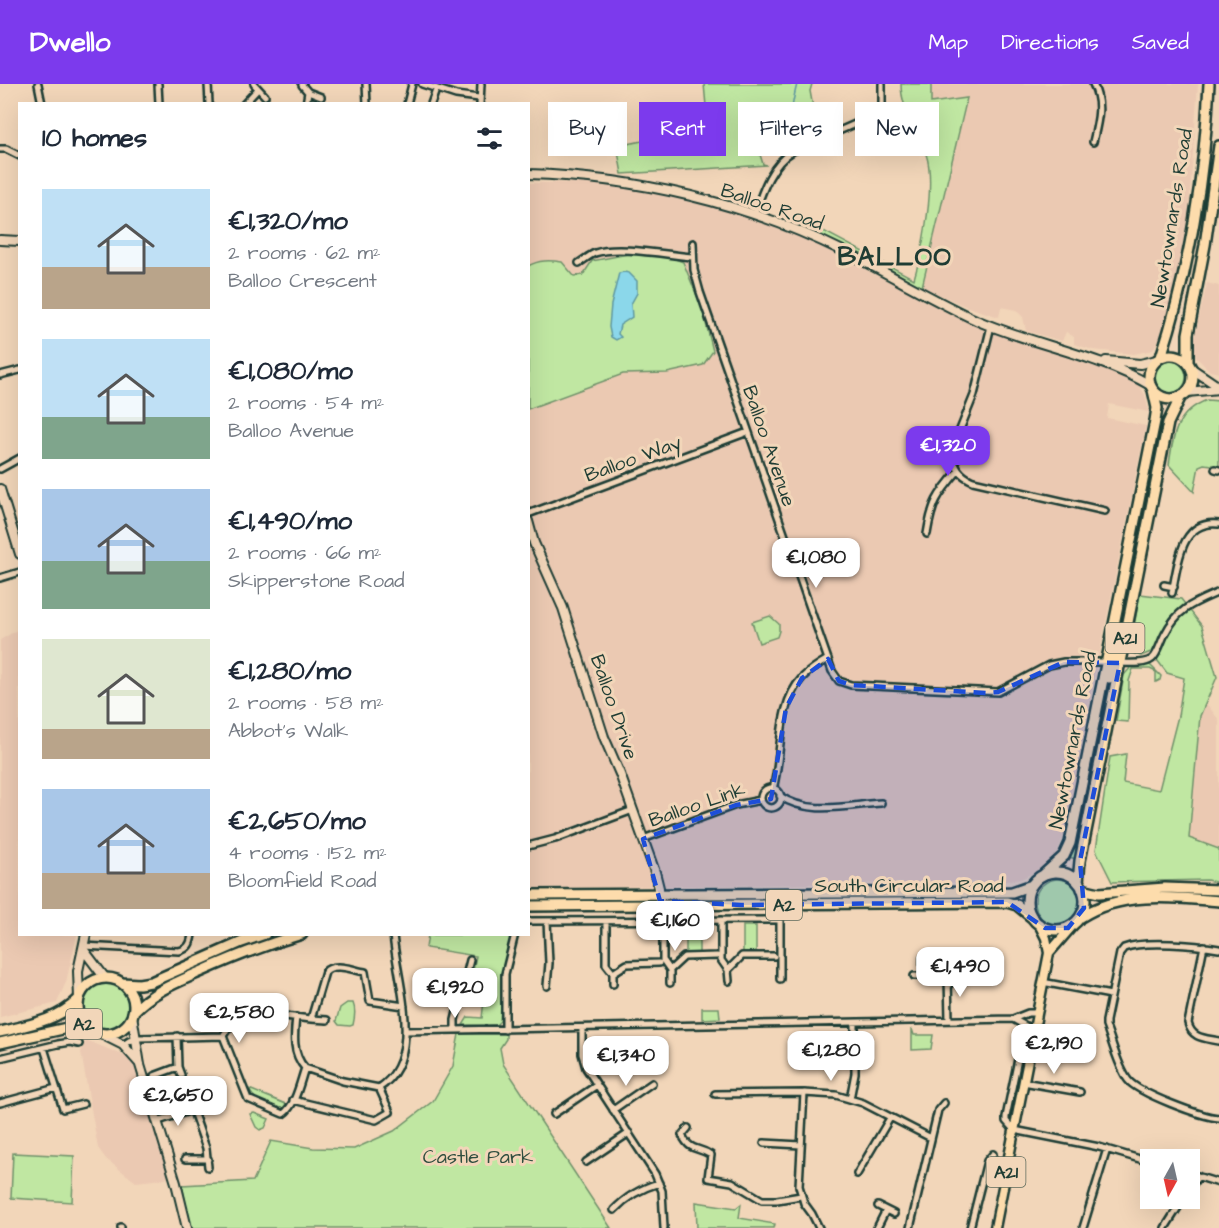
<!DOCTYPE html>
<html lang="en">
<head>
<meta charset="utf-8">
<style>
  :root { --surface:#fff; --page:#f6f6f7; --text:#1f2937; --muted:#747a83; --accent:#7c3aed }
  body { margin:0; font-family:"Architects Daughter",sans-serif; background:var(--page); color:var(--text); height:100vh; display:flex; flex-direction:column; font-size:22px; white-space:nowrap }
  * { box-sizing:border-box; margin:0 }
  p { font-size:20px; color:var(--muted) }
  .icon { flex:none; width:33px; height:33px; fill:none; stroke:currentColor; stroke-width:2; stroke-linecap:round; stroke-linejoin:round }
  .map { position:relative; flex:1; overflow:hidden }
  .panel { position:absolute; left:18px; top:18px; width:512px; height:834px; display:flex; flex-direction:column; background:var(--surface); border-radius:0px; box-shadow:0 6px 24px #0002 }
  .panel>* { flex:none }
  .hud { position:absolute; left:548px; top:18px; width:570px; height:54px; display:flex; gap:12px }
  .needle { width:39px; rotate:188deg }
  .tools { position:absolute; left:1140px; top:1065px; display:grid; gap:12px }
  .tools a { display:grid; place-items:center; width:60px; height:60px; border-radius:0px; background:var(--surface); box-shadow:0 6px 24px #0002; font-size:30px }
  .price { position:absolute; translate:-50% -51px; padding:0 14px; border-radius:12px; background:#fff; color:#222; font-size:20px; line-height:39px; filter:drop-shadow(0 2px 3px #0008) }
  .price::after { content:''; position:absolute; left:50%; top:36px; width:18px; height:14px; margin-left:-9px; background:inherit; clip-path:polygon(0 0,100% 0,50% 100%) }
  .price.current { background:var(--accent); color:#fff }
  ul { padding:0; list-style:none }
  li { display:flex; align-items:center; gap:18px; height:150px; padding:0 24px }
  li span { display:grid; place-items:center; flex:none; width:168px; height:120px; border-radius:0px; color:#555 }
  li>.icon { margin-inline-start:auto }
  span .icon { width:72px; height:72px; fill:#fffc; stroke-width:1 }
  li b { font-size:26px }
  h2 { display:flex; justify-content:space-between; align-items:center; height:72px; padding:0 24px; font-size:26px }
  .tag { padding:0 21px; border-radius:0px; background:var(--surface); box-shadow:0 6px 24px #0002; font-size:21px; line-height:54px }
  .tag.current { background:var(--accent); color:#fff }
  header { display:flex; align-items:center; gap:36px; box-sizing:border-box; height:84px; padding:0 30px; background:var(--accent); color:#fff }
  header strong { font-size:28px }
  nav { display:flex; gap:33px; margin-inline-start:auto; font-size:21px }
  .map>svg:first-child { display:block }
  .built { fill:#ebc9b2 }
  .green { fill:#c0e7a2; stroke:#70926b; stroke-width:1.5 }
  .water { fill:#8bd7ea; stroke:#6099a1; stroke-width:1.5 }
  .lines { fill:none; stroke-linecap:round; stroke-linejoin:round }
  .stream { stroke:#6099a1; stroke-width:1.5 }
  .street-casing { stroke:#1f3d34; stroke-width:10 }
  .secondary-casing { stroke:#1f3d34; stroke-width:12 }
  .primary-casing { stroke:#1f3d34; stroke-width:13 }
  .highway-casing { stroke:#1f3d34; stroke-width:14 }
  .street { stroke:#f2d6b9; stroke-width:5 }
  .secondary { stroke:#f2d6b9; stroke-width:8 }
  .primary { stroke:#fddcac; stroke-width:8 }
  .highway { stroke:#fddcac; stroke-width:9 }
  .marked { fill:#1d4ed8; fill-opacity:0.2; stroke:#1d4ed8; stroke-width:4.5; stroke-dasharray:12 8; stroke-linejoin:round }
  .labels { text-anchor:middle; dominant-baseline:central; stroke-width:6; stroke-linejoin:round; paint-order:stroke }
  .shield { fill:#f2d6b9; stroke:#5e6b5c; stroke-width:1.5 }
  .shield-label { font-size:18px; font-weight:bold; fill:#1f3d34 }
  .street-label { font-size:20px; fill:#1f3d34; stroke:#f2d6b9 }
  .park-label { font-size:20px; fill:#2f4e3f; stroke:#f2d6b9 }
  .district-label { font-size:26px; font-weight:bold; letter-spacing:1.5px; fill:#1f3d34; stroke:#f2d6b9 }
</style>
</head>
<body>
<header>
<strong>Dwello</strong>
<nav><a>Map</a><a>Directions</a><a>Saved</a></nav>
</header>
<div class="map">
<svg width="1219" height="1144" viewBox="0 0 1219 1144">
  <rect width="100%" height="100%" fill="#f2d6b9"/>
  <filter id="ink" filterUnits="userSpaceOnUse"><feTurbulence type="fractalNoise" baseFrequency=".0167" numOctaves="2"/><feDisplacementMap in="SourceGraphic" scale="12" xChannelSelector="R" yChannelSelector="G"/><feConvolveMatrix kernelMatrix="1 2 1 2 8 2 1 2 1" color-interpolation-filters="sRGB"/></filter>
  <g filter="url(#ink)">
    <!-- built -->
    <path class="built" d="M931,0H1198L1188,138L1164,246L1153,266L1134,270L1093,266L1074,260V253L1066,248L1062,257L1026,247L1023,233L1016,226L1001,223L999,233L965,222L922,203L967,15L931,19Z
      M606,98L673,110L746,132L812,156L872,189L980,242L1081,274L1116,287L1137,298L1145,311L1149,328L1109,320L1107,334L1146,342L1096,587L1067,743L1057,769L1038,786L1021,795L999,798L528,804V99Z
      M1207,199L1219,202V289L1210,287L1196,273L1193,260Z
      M19,545L20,850L77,851L66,898L57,919L0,933V556Z
      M1206,619L1219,636V765L1189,754L1200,632Z
      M86,956L125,972L134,982L171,1094L136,1098L106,1075L98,1064L81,968Z"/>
    <!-- green -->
    <path class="green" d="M704,0H812L810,7L814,29L807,50L782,64L770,50L756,58L763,80L767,81L622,90L617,62L708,44Z
      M901,0H931V19L967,14L922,203L918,204L816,150L818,144L914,195C923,165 936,99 926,70C918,46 901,26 901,0Z
      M628,170L673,174L683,178L702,224L713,267L703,281L667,289L623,290L528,325V182C539,176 549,176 562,178L574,192L583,191L592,177Z
      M1154 293a16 16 0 1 1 32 0a16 16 0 1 1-32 0Z
      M1207,316L1219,317V382L1204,380L1199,382L1194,408L1169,381C1173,351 1176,328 1207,316Z
      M1159,339H1161L1158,359L1163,339H1164L1116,565L1113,568Z
      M1140,510L1181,515L1202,542L1217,593L1200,632L1189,754L1219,765V799L1207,796L1112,798L1096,766L1110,673L1126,670L1123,699L1159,706L1178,632L1184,594L1167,589L1151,568L1141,572L1129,568Z
      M770,532L779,540V547L777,553L759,559L752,538Z
      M1150,581L1161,592L1160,596L1156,598V588L1150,585H1133L1129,597L1128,638L1116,637L1124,591L1132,582Z
      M1110,599L1112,600L1083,722L1094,661Z
      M1080,733L1084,734L1077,775L1068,773Z
      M1035 818a23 23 0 1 1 46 0a23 23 0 1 1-46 0Z
      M743,842H756V869H743Z
      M686,843H699V869H686Z
      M428,851H512L503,890L500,937L495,942L463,941L468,933L482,934L486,899L471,896L476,872L426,864Z
      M83 922a23 23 0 1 1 46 0a23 23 0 1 1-46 0Z
      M347,919H353C356,926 355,933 353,941L350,942L339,941L336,937L340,924Z
      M702,924H719L720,934L702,935Z
      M912,945L914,951H933L931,965L912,966Z
      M459,950H506V955L500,964L503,980L611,1144H191L182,1101L253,1097L271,1057L313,1064L354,1065L394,1047L433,1017L453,982Z
      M249,1005L286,1020L283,1024C269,1025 254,1017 249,1005Z
      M254,1029L269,1035L265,1044L260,1046L256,1043L250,1030Z
      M13,1069L74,1072L72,1118L11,1114Z
      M696,1118L736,1124L741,1120L739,1134L775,1140L774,1144H697Z"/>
    <!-- water -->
    <path class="water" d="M624,188L629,189L637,197V209L631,220L632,233L620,241L618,250L621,253L616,256L611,253L609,243L611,221L619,189Z"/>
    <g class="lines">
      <!-- stream -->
      <path class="stream" d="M796,56C788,36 792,20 797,0"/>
      <!-- street casing -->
      <g class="street-casing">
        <path id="street" d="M38,0L42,20
          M158,0L159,20
          M208,0L209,20
          M254,0L265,12
          M366,0L367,20
          M422,0L456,11L479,14
          M1093,0C1103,20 1098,37 1093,58
          M302,1L308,8L321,13
          M244,20L258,5
          M306,20L308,8
          M407,20L412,0
          M431,20L436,6
          M480,20L481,0
          M0,65H6L20,72
          M754,131C762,108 771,80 793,67L871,33L882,20V0
          M693,159L694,186L700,208L832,587L839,597L851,601L998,608L1049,581L1064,578H1107
          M579,179C584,176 590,171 595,169C617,161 668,171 693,173
          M991,242L974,311L951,368C955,383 959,391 973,397L1105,427
          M0,291L20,286
          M0,385L20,374
          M1215,385L1219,386
          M528,430L748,348
          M927,450C932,419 937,411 958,387
          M0,494L20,488
          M1164,501L1174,503
          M1172,509C1178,481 1180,435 1219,440
          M1120,579C1129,579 1144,581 1152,575C1158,570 1161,557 1165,550C1178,524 1194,519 1219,508
          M761 714a10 10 0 1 1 20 0a10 10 0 1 1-20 0Z
          M773,705C783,670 776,622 802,594C810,586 819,580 828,575
          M780,712C808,732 849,721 881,719
          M643,755L736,721L761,716
          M528,762L555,755L633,726
          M663,836V876L670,886V899
          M721,836V876L728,886L729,897
          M528,837L780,836V895
          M606,837V880L613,889V900
          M83,862L179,867C188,865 191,860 192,850
          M1204,862L1188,939C1192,955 1205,954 1219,957
          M1219,865C1197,861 1144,856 1124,864L1120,869L1106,937V942C1112,957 1118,983 1128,996C1138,1009 1202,1033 1219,1034
          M670,886L684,873L717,872
          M728,886L742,872H774
          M613,889L627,880L659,879
          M914,892L969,893
          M923,893V874
          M948,893L949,936
          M1042,898L1111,911
          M547,902L549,879L547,837
          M296,933C294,951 292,970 305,984L343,997L379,1004C426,974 396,894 393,850
          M311,935L327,936
          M1013,935L1033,946
          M582,944V970L586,984L655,1090L662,1107L664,1144
          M455,946V936L470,876
          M505,946V890L515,850
          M405,947L1013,935L1028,929H1036
          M177,952L178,983L181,991
          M223,952L239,927L311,935L325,888C333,878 353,886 365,888L370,917L404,922
          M1022,956L1006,1033V1037L1014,1046L1099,1063L1150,1078
          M123,961L129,957L139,954L223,952L248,1015L283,1030C296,1021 300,998 305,984
          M44,964L63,1025L83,1020
          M0,974L58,960L70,958L79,960
          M154,992L178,983
          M1023,998L1080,1008
          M184,1002L206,1064L208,1083
          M804,1009L799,1102L804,1119L812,1130L819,1144
          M715,1010L804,1009L836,1011L863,1019L931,1054
          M850,1015L855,989V939
          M293,1016L376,1036L390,1028L379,1004
          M0,1019L56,1004
          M613,1026L652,999
          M554,1030L597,1001
          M158,1037L192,1026
          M688,1044L682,1051C691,1069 698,1062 711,1071L708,1094L732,1098L762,1116H777L801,1112
          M764,1059L801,1061
          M185,1075H208
          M586,1078L629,1049
          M857,1090L890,1034
          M1190,1090L1219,1099
          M1190,1105L1198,1092
          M878,1122L894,1130
          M614,1126C626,1113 642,1104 659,1099
          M121,1144V1143
          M877,1144L886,1126
          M910,1144L938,1026L944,1019
          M970,1144L987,1077L993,1070
          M1083,1144L1107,1065
          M1165,1144L1184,1114"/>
      </g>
      <!-- secondary casing -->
      <g class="secondary-casing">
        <path id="secondary" d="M528,90C635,93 747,119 843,167C888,189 931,215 976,236C1033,261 1096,270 1150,301
          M0,156L20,157
          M1106,277L1140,280L1157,276
          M1191,284L1219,303
          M1187,308L1219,305
          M0,405L20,470
          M528,437L534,459L563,524L604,653L620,690L655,788L659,804L660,822
          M83,865L105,894
          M79,914L78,887L86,850
          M132,931L140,981L176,1099L187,1144
          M99,949L123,961L140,980"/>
      </g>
      <!-- primary casing -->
      <g class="primary-casing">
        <path id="primary" d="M1049,869L1075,839
          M995,1144L1049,869L1046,854L1039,840"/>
      </g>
      <!-- highway casing -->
      <g class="highway-casing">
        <path id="highway" d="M1149 293a22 22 0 1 1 44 0a22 22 0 1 1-44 0Z
          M1161,273C1189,187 1205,90 1209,0
          M1188,279V250L1205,161L1219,62
          M1109,594L1118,564
          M1027 817a29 29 0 1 1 58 0a29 29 0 1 1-58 0Z
          M1043,791L1064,772L1070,759L1155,337L1157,324L1153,306
          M1078,798L1080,777L1168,339L1181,312
          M1082,805L1099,809L1165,804L1219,806
          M528,811L1012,808L1032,801
          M528,822L1007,818L1017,821L1034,835
          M1081,833C1120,807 1174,813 1219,817
          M78 922a28 28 0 1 1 56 0a28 28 0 1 1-56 0Z
          M122,899L139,900L151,898L242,858L265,850
          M133,928C152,908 175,899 200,888C233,873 267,860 302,850
          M0,948C28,941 57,937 78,916
          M0,959L67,944L91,946"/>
      </g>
      <!-- street -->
      <use href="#street" class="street"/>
      <!-- secondary -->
      <use href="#secondary" class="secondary"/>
      <!-- primary -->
      <use href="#primary" class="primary"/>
      <!-- highway -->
      <use href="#highway" class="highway"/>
    </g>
  </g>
  <!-- marked area -->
  <path class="marked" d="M828,575L839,597L851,601L986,609L998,608L1064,578L1120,579L1080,777L1084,824L1068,844H1045L1007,818L741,821L660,817L643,755L736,721L771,715L786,624L802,594Z"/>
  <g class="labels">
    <!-- shield labels -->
    <g class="shield">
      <rect x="1105.5" y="539" width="39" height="30" rx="4.5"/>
      <rect x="766" y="806" width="36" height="30" rx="4.5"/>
      <rect x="66" y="925" width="36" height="30" rx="4.5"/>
      <rect x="986.5" y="1073" width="39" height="30" rx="4.5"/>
    </g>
    <g class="shield-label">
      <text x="1125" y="554">A21</text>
      <text x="784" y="821">A2</text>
      <text x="84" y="940">A2</text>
      <text x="1006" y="1088">A21</text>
    </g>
    <!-- street labels -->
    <g class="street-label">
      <text transform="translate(772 123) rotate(19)">Balloo Road</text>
      <text transform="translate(1172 134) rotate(-81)">Newtownards Road</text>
      <text transform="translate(769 362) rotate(71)">Balloo Avenue</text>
      <text transform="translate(633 375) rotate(-20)">Balloo Way</text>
      <text transform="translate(614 623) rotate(71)">Balloo Drive</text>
      <text transform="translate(1073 656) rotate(-79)">Newtownards Road</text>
      <text transform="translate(697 721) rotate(-19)">Balloo Link</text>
      <text x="909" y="802">South Circular Road</text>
    </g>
    <!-- park labels -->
    <g class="park-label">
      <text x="478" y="1073">Castle Park</text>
    </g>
    <!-- district labels -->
    <g class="district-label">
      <text x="895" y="173">BALLOO</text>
    </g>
  </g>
</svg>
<div class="tools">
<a><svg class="needle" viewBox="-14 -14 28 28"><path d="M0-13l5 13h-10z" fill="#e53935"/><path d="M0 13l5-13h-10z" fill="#747a83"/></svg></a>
</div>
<b class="price current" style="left:948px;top:393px">€1,320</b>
<b class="price" style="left:816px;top:505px">€1,080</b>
<b class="price" style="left:675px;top:868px">€1,160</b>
<b class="price" style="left:960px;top:914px">€1,490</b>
<b class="price" style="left:455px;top:935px">€1,920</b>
<b class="price" style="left:239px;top:960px">€2,580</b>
<b class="price" style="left:1054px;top:991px">€2,190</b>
<b class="price" style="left:831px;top:998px">€1,280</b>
<b class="price" style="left:626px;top:1003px">€1,340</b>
<b class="price" style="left:178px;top:1043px">€2,650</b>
<div class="hud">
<a class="tag">Buy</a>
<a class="tag current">Rent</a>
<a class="tag">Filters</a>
<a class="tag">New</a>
</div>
<section class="panel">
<h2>10 homes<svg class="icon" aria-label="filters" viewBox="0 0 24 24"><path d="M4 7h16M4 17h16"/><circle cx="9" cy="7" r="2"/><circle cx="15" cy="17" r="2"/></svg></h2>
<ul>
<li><span style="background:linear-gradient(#bfe0f5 65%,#b9a48a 0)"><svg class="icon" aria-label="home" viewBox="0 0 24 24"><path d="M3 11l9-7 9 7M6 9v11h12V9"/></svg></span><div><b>€1,320/mo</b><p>2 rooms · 62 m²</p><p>Balloo Crescent</p></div></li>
<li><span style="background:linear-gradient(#bfe0f5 65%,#7fa58c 0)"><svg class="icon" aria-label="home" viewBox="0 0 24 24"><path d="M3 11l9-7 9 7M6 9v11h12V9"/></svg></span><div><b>€1,080/mo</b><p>2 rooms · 54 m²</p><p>Balloo Avenue</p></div></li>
<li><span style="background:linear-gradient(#a9c7e8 60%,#7fa58c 0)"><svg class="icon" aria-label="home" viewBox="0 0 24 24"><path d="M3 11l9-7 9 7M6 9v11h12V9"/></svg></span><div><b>€1,490/mo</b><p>2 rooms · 66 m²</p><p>Skipperstone Road</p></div></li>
<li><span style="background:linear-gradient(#dfe7d0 75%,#b9a48a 0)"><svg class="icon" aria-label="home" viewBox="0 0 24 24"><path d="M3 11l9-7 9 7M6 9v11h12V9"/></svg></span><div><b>€1,280/mo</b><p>2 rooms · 58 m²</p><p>Abbot's Walk</p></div></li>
<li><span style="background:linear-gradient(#a9c7e8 70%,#b9a48a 0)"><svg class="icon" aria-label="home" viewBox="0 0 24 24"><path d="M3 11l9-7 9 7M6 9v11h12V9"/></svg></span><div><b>€2,650/mo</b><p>4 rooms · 152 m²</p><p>Bloomfield Road</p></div></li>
</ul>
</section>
</div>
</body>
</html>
